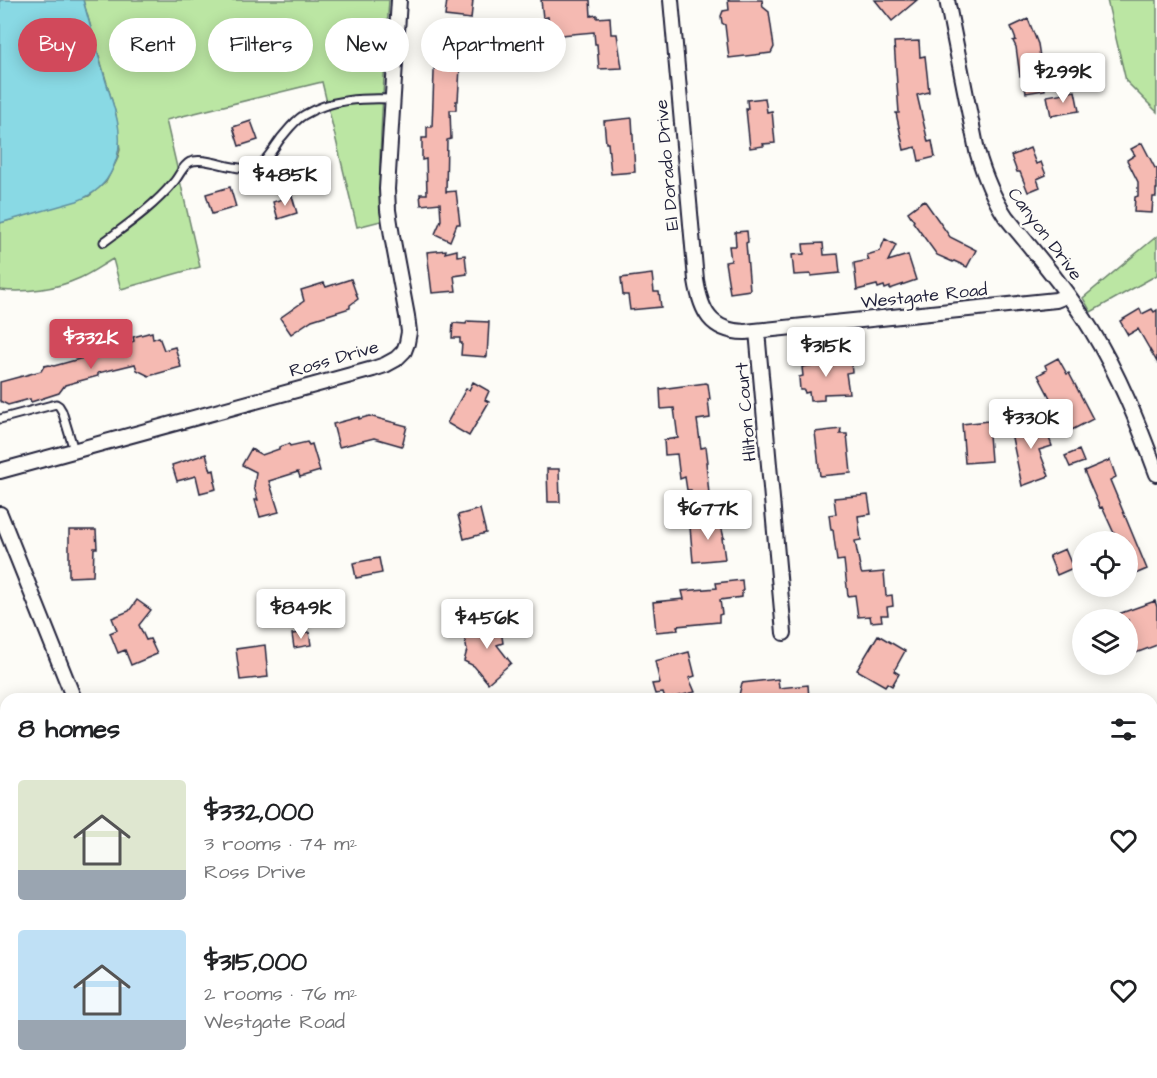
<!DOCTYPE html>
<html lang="en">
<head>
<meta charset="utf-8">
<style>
  :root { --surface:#fff; --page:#f6f6f6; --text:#202124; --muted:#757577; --accent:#d1495b }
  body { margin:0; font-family:"Architects Daughter",sans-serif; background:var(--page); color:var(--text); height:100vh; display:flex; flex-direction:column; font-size:22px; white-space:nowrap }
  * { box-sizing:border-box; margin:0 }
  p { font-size:20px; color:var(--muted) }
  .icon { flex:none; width:33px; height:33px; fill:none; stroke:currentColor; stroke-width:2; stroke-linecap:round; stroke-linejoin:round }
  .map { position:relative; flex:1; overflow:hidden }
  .sheet { position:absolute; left:0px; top:693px; width:1158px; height:386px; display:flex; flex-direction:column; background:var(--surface); border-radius:18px 18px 0 0; box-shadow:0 3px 15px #0003 }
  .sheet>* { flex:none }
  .hud { position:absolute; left:18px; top:18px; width:600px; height:54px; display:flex; gap:12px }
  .fabs { position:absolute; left:1072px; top:531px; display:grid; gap:12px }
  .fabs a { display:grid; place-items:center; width:66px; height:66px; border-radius:50%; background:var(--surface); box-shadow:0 3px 15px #0003; font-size:30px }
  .price { position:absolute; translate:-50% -51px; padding:0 14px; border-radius:6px; background:#fff; color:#222; font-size:20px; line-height:39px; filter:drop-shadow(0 2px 3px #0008) }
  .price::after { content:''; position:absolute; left:50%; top:36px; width:18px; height:14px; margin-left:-9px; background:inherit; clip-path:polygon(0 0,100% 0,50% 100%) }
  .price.on { background:var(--accent); color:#fff }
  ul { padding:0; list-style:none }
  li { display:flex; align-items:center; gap:18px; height:150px; padding:0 18px }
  li span { display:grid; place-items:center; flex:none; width:168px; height:120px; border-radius:6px; color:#555 }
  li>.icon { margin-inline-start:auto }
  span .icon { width:72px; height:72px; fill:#fffc; stroke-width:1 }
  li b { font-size:26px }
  h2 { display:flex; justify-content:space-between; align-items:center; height:72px; padding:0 18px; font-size:26px }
  .chip { padding:0 21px; border-radius:27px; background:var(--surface); box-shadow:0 3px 15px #0003; font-size:21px; line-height:54px }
  .chip.on { background:var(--accent); color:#fff }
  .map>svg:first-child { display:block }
  .green { fill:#bbe6a3; stroke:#6e846f; stroke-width:1.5 }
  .water { fill:#89d9e4; stroke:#6090a0; stroke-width:1.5 }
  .building { fill:#f5bab2; stroke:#22223b; stroke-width:1.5 }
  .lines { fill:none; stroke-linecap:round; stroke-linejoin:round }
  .lane-casing { stroke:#22223b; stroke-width:11 }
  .street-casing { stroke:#22223b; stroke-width:18 }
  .lane { stroke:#fdfcf7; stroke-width:7 }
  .street { stroke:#fdfcf7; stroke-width:14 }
  .labels { text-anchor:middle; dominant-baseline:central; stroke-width:5; stroke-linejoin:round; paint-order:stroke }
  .street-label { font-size:18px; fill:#22223b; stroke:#fdfcf7 }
</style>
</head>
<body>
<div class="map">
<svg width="1157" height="1078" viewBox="0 0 1157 1078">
  <rect width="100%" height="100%" fill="#fdfcf7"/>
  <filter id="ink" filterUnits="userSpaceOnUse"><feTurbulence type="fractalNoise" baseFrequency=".0167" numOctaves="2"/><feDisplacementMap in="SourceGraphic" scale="12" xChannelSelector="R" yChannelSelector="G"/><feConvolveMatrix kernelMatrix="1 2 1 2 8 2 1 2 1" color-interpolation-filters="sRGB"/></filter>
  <g filter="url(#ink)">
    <!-- green -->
    <path class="green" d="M83,0H389C386,45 383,89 381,134C380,163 378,192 381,221L357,227L322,82L166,120L200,267L121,289L113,259C102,265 92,273 80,278C56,289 26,293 0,290V223L89,196L106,182L117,160L120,150L116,115Z
      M1107,0H1157V112L1126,81Z
      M1157,236V275L1091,312L1083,298Z"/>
    <!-- water -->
    <path class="water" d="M0,0H83C90,25 97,50 104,75C113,106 128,137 113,168C106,185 94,194 77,201L0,223Z"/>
    <!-- building -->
    <path class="building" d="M447,0H473L471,19L445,16Z
      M541,0H590L591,16L597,15V18L610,17L611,34H617L622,68L599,69L597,44H595L594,32L550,36L548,17L543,18Z
      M728,0H762L763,7L769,12L774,47L771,53L729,58L725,25L722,23L721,16L723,11L729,10Z
      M875,0H917L892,21Z
      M1028,19L1038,44L1045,90L1026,93L1023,76H1020L1016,47L1013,41L1016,40L1011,27Z
      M919,41L920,57L925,56L929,92L917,95L928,142L932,141L935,157L919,161L916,147L904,150L896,113H899L894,42Z
      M435,46L460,47V51H461L458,101H456V110H450L451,139L447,140L446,192L456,191L460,224H457L450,241L435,234L441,220L440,203L421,205L420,194H427L426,159L422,160V138H427V127H432Z
      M1075,91L1079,111L1051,116L1047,96Z
      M765,98L767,112L772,111L775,143L763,144L764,146L750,148L746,109H748L747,100Z
      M632,118L635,172L611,174L608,143H606L604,121Z
      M251,121L258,140L239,146L233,127Z
      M1142,143L1155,168H1157V189H1156V197H1153L1152,213L1134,212L1135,197L1138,196V182L1127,160L1135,155L1131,149Z
      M1030,148L1036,164L1041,162L1046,175L1037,179L1040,187L1028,192L1020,172H1017L1011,156Z
      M230,187L236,207L212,214L206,194Z
      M292,196L297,213L278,219L273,202Z
      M924,200L950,237L976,250L967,267L954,261L953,262L937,255L913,222L914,221L908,212Z
      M747,231L748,242L746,243L750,290L730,293L725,262L731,261L729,246H736L735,232Z
      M885,239L896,245L888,261L908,255L916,280L890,289V287L885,289L884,286L878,288L877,285L857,290L854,263L869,260L867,255L880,251Z
      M823,243L824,255L838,254L840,273L811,276V274L794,275L792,255L804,254L803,244Z
      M446,250L445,253L457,250V256L465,255L467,274L454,276L456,291L432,293L427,252Z
      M652,274L654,292H659L661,307L630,310L628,295H623L621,278Z
      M351,279L358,299L350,305V308L312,320L291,334L280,318L304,301L301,290L324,283L326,287Z
      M1140,309L1142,314L1152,309L1154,312L1157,310V362L1138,329L1128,335L1120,321Z
      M467,321L489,322L487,357L461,355L462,343H460V338H452L453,323L466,324Z
      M152,332L153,339L159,337L164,350L175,347L181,367L149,376L137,370L135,364L98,373V376L65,385L59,393L31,402L30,399L8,405L0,401V382L41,371L44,366L49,365L54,366L130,345L129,343L134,341L133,337Z
      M850,356L852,372L846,373L849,393L824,394V400L810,401L809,392L805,393L804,390H800L799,377L803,376L802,367L829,363V358Z
      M1058,358L1067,374L1069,373L1093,419L1068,432L1038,375L1047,370L1045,365Z
      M473,382L489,391L485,400L489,402L469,436L447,423L466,389L469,390Z
      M706,383L708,384L710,399H708L710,418L697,420L701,448L706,447L708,462H706L709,494L692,496L691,490H687L685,477L680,479L677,454L665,455L664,440L678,438L674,408L661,409L660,389Z
      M369,416L407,426L402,446L374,438L339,447L333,424L359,417V419Z
      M1041,416L1052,446L1039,450L1049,476L1022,486L1010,428Z
      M988,421L991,461L965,463L962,424Z
      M841,429L840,434H847L851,473L820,476L815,432Z
      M307,442L309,445L312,444L320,471L300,477L298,472L269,481L279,512L260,517L255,500H258L254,487L256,472L242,465L251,449L262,455L279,449V447L289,444L290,446Z
      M1079,450L1084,462L1070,467L1065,456Z
      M206,454L211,471L214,470L216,481H214L216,489L200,493L196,476L177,481L172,465Z
      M1110,460L1116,477L1110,480L1147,569L1128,577V542H1118L1102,507L1100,508L1084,471Z
      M547,469H559L560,502H548Z
      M868,495L871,514L858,516L861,540L855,541L861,572L862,574L884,572L886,596L892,595L893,606L887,607L888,615H881L882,621L871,622L870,616L858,617L855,595L848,596L844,560L837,561L833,530H831L829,515L836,514L834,498Z
      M480,509L486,533L464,539L458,515Z
      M719,517L724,538H722L725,559L693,562L690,527L705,526L704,518Z
      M69,530H96L97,548H94L93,576L69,577Z
      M1065,549L1073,568L1057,575L1049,556Z
      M379,558L382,573L356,578L353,563Z
      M742,580L743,591H742V597L720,600L722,614L719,615V622L677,626L678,630L656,632L653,602L684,599L682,591L717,588L716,583Z
      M137,600L151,610L139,625L146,640L150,639L157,654L131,665L125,650L118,653L110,633L117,630L112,618L129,611Z
      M1155,601L1157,607V645L1128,656V620H1107V618Z
      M499,618L503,643L497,645L511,663L488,683L474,666L464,661L467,650L464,636L484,632L482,621Z
      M309,632L311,645L294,648L292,634Z
      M878,635L905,651L894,671L899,674L892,686L887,683L885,686L857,670Z
      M265,645L268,677L240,680L236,649Z
      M689,652L695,676L689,678L695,692L667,699H665L663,693L655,694L652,684L660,683L655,661Z
      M778,679L779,688L808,685L809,699H738L742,683Z"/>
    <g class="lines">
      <!-- lane casing -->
      <g class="lane-casing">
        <path id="lane" d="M104,242C128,224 154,206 173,183C179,177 182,166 190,162C206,155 240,175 258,166C266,162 275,146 281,138C287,131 295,120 304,115C331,99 362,98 392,99
          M0,419L56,404L59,406L62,411L74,450"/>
      </g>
      <!-- street casing -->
      <g class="street-casing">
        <path id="street" d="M671,0L696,280C701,311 710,331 745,332L1056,300L1068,295
          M947,0L977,151C984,175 992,196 1006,217C1036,254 1067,290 1092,331C1119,375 1139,425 1157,474
          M757,331L784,633
          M0,471L373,369L385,365L396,359L404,351L407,343L409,332L407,316L392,236L388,210L387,189L399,0
          M0,514L74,699
          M227,1072L230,1078
          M933,1072L941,1078
          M949,1078L953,1072"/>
      </g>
      <!-- lane -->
      <use href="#lane" class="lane"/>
      <!-- street -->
      <use href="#street" class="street"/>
    </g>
  </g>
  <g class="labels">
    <!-- street labels -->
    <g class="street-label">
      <text transform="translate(667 165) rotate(-95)">El Dorado Drive</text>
      <text transform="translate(1045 234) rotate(53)">Canyon Drive</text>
      <text transform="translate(924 296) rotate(-6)">Westgate Road</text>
      <text transform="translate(334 359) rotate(-16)">Ross Drive</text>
      <text transform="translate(746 412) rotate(-95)">Hilton Court</text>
    </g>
  </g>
</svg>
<div class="fabs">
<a><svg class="icon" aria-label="locate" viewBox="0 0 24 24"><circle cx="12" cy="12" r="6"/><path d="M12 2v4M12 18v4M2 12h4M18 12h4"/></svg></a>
<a><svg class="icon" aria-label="layers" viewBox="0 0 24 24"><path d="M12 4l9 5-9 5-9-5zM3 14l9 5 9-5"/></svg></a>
</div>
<b class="price" style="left:1063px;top:104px">$299K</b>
<b class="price" style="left:285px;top:207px">$485K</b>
<b class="price on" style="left:91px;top:370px">$332K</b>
<b class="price" style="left:826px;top:378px">$315K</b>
<b class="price" style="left:1031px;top:450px">$330K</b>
<b class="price" style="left:708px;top:541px">$677K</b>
<b class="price" style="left:301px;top:640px">$849K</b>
<b class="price" style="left:487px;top:650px">$456K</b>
<div class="hud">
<a class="chip on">Buy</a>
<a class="chip">Rent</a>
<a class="chip">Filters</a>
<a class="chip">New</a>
<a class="chip">Apartment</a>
</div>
<section class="sheet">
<h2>8 homes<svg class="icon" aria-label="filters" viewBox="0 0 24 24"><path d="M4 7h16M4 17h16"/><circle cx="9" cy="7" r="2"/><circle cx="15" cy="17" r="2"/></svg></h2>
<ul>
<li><span style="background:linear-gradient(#dfe7d0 75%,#9aa5b1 0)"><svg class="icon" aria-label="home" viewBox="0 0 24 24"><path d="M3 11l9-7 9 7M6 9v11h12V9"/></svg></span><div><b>$332,000</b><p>3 rooms · 74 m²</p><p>Ross Drive</p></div><svg class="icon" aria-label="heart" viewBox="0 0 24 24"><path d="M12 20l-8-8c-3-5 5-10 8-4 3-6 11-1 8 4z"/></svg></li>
<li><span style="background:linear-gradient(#bfe0f5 75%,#9aa5b1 0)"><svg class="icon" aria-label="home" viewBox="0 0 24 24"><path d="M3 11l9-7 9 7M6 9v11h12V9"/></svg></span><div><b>$315,000</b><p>2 rooms · 76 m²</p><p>Westgate Road</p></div><svg class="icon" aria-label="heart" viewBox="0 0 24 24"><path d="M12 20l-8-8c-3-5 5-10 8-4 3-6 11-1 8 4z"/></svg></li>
</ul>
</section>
</div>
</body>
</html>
